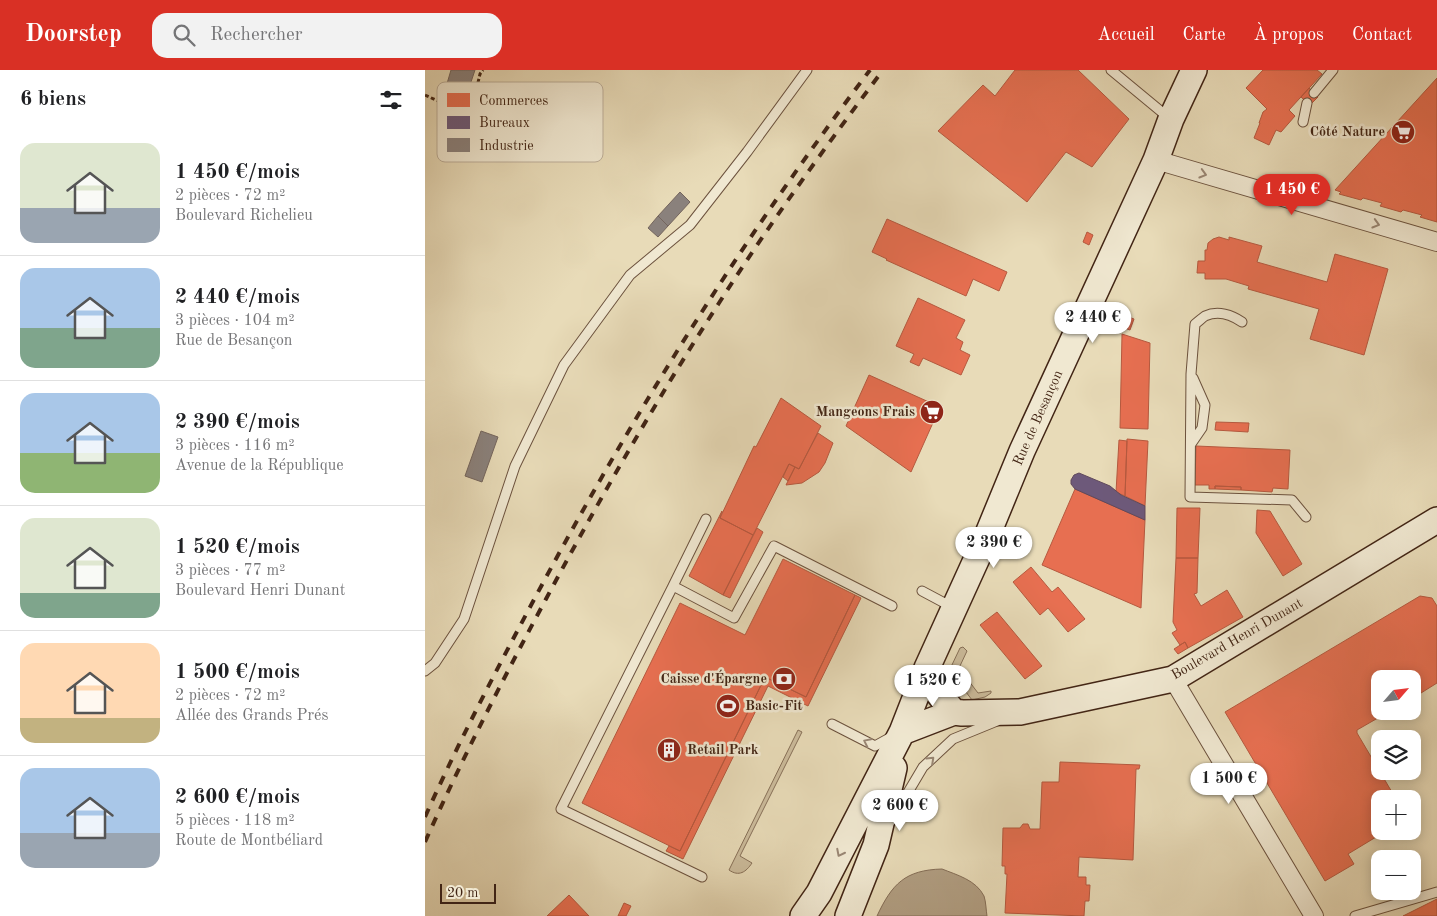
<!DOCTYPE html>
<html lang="fr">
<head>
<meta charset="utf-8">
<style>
  :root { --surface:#fff; --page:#f2f2f2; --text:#202124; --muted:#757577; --line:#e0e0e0; --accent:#d93025 }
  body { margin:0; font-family:"Old Standard TT",serif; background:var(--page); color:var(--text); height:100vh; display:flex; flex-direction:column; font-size:19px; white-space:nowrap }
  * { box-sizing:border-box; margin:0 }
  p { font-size:16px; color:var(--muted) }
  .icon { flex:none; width:28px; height:28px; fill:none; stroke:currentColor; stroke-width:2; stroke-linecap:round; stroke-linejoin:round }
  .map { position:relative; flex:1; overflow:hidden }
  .drawer { display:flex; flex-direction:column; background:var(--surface); width:425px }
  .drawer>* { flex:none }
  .needle { width:32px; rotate:62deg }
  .controls { position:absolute; left:946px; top:600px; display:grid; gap:10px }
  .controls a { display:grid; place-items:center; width:50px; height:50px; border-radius:10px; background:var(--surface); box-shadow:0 2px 12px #0003; font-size:25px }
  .scale { position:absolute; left:15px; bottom:12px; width:56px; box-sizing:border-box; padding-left:5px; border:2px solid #422515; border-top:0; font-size:14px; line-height:18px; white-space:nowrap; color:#422515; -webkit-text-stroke:4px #f0e8d1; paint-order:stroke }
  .price { position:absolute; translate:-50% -42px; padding:0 11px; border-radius:18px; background:#fff; color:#222; font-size:16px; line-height:32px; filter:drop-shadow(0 1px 2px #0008) }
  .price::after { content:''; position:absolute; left:50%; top:30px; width:15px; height:11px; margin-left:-8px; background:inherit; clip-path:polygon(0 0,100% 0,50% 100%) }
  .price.on { background:var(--accent); color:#fff }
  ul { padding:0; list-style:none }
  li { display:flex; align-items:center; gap:15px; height:125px; padding:0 20px }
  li+li { border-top:1px solid var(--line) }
  li span { display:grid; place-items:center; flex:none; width:140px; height:100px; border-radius:15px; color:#555 }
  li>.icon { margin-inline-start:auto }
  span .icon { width:60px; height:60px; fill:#fffc; stroke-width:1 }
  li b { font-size:21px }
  h2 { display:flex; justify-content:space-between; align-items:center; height:60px; padding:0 20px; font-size:21px }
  header { display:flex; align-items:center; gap:30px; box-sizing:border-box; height:70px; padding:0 25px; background:var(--accent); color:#fff }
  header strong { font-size:24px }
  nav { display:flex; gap:28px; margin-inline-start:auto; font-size:18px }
  .search { width:350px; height:45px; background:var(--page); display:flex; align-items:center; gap:12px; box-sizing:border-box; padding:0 18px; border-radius:15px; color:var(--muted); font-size:19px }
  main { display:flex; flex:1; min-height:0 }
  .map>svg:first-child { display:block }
  .green { fill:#ccbc9c; stroke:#877058 }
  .water { fill:#b09d81; stroke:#846d56 }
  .shops { fill:#e76f51; stroke:#b6593f }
  .offices { fill:#6d597a; stroke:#60495c }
  .industry { fill:#8a817c; stroke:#74655d }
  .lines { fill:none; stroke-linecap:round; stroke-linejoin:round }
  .lane-casing { stroke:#6c523e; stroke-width:11 }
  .street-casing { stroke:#6c523e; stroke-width:20 }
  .secondary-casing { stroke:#422515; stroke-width:28 }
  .path { stroke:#422515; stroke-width:3; stroke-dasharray:4 2.5; stroke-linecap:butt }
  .lane { stroke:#f0e8d1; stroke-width:9 }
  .street { stroke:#f0e8d1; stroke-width:18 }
  .secondary { stroke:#f0e8d1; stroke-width:25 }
  .rail { stroke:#422515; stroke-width:4; stroke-dasharray:9 9; stroke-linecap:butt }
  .oneway { stroke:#998673 }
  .labels { text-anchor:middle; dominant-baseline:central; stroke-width:5; stroke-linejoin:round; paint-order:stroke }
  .poi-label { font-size:14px; font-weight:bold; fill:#422515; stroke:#f0e8d1; text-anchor:end }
  .street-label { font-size:14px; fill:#422515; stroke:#f0e8d1 }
  .key { fill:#f0e8d1; stroke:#bcae99; stroke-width:1 }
  .key-label { font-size:14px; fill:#422515 }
</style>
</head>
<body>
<header>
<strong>Doorstep</strong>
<div class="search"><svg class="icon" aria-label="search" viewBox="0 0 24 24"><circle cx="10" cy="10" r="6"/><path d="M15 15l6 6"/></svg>Rechercher</div>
<nav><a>Accueil</a><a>Carte</a><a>À propos</a><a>Contact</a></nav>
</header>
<main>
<section class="drawer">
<h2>6 biens<svg class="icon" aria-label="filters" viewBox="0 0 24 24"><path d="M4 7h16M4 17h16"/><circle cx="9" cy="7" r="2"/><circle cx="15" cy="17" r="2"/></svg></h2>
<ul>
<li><span style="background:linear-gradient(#dfe7d0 65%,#9aa5b1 0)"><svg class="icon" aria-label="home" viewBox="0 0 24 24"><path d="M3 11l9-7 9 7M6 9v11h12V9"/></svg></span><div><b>1 450 €/mois</b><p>2 pièces · 72 m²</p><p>Boulevard Richelieu</p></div></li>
<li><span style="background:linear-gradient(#a9c7e8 60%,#7fa58c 0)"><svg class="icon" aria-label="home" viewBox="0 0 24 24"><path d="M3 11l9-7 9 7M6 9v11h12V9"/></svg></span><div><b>2 440 €/mois</b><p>3 pièces · 104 m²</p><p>Rue de Besançon</p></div></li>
<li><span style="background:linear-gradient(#a9c7e8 60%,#8fb573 0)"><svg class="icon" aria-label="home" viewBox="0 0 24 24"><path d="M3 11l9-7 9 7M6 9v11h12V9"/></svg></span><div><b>2 390 €/mois</b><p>3 pièces · 116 m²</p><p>Avenue de la République</p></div></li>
<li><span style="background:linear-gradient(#dfe7d0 75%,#7fa58c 0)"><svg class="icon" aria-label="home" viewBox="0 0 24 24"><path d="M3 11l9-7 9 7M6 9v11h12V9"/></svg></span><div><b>1 520 €/mois</b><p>3 pièces · 77 m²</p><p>Boulevard Henri Dunant</p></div></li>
<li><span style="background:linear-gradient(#ffd9b3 75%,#c2b280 0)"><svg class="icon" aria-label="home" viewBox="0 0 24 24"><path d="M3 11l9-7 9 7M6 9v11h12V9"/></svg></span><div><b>1 500 €/mois</b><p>2 pièces · 72 m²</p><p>Allée des Grands Prés</p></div></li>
<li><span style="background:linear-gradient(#a9c7e8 65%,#9aa5b1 0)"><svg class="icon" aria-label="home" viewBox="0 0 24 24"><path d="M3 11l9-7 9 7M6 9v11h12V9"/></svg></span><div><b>2 600 €/mois</b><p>5 pièces · 118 m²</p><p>Route de Montbéliard</p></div></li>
</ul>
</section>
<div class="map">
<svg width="1012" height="846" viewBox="0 0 1012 846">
  <rect width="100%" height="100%" fill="#e8dbb8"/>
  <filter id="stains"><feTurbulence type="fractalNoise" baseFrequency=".004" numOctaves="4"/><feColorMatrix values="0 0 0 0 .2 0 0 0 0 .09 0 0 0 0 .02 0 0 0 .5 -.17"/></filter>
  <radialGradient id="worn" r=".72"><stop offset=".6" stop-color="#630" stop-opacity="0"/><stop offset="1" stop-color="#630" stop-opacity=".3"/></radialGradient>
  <!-- green -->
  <path class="green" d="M538,577L542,581L534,598L553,623L566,621V623L560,627L547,630L526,602L525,599L535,578Z
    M373,660L377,662L315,786L327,793C321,802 314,807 304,800Z"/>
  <!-- water -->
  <path class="water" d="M517,799C532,805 551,810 559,826C561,832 561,840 562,846H452C467,814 480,800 517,799Z"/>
  <!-- shops -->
  <path class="shops" d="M590,0H653L704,49L667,97L641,82L602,132L513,61L558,15L570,26Z
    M838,0H892L897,4L864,40L870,46L856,62L851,60L844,75L829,68L835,53H834L838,42L842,39L821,18Z
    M1012,8V152L995,147L997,145L978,140L976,142L955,136L957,133L938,128L936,130L914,124L916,122L910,120Z
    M884,18L893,27L885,35L876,27Z
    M462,149L582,202L574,221L548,209L541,226L461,190L462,189L447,182Z
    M662,162L668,165L664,175L658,172Z
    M794,167L804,170V167L837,176L832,192L902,212L910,184L963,199L939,285L885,269L894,239L823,219L824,216L801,209H780V203H772L773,191H780V180H782L783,173L788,169Z
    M493,228L540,250L531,268L538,272L535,280L545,285L536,305L498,288L494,296L485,292L489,284L471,276Z
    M696,244L709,249L705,260L691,255Z
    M697,264L725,273L723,359L695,358Z
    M444,305L515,337L486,402L421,356Z
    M356,328L396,356L374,399L364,394L328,465L295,448L329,376L331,377Z
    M791,352L824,353L823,362L790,360Z
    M393,363L408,373L400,393L394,402L377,413L361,415L370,397L374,399Z
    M702,369L723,371L720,436L700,426Z
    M694,370L702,371L700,426L691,422Z
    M771,376L865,380L863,419L848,418L847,422L816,420V417L790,416V419H784V415H770Z
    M364,394L370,397L363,411L358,407Z
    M790,416L816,417V420L790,419Z
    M650,419L720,450L716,538L617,495Z
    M752,438H775L773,488H751Z
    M832,440L845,441L877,494L858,506L831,463Z
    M297,441L295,448L328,465L298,525L264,506Z
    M332,458L338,462L305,528L298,525Z
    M751,488H773L772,523L769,524L776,536L802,520L818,547L763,578L760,572L755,575L747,563L752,560L748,552Z
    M358,489L430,525L381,627L340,607L255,781L157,733L255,533L320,565Z
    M606,497L627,522L633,517L660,549L643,562L623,538L615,545L588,512Z
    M430,525L436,528L383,636L343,616L258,789L241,781L244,776L255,781L340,607L381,627Z
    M995,526L1007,528L1012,536V613L988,628V609H955V641H965L932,660V663L971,729H955V761H961L923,784L929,794L900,811L800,642Z
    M572,542L617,596L600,609L555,555Z
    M760,572L763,578L753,584L749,579Z
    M635,692L715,695L714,699H711L708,790L654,787L653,807H661V815H665L664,831H660L659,846L580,843L582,804H580V796H577L578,758H595L598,754H603L605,759H615L617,712H634Z
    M144,825L164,846H122Z
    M1012,829V846H978Z
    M199,833L206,836L201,846H193Z"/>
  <!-- offices -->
  <path class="offices" d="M654,403L685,416L696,425L720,436V450L650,419L646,414V410L649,405Z"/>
  <!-- industry -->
  <path class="industry" d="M26,0H50L42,24L21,17Z
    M255,122L265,132L243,156L233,146Z
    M233,146L243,156L233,167L223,158Z
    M56,361L73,367L57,412L40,406Z"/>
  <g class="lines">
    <!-- lane casing -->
    <g class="lane-casing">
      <path id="lane" d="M686,0L744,48
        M889,23L908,0
        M878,52L882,33
        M817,252C807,245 793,240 780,246C777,248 773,252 770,254L766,304L765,427L867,430L881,447
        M766,374L777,358L780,335L768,308
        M281,449L248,516L309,548L349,476L467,536
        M248,516L136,739L277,807
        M497,521L527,537
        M0,601L10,593L39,549L90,396L139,295L205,205L265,155L322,82L382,0
        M407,654L450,676L468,666
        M466,751L498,697L528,669L572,651
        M930,846L1012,822"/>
    </g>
    <!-- street casing -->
    <g class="street-casing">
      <path id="street" d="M731,90L1012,172
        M748,609L889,846"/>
    </g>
    <!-- secondary casing -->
    <g class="secondary-casing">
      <path id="secondary" d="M502,598L507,616L529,642
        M477,662L529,642L537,643L595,642L748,609L1012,450
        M378,846L394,823L477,662L502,598L562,466L597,381L731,90L746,49L769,0
        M423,846L451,775L469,698"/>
    </g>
    <!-- path -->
    <path class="path" d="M0,25L30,39L42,36L51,21L55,4L58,0"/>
    <!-- lane -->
    <use href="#lane" class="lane"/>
    <!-- street -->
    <use href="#street" class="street"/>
    <!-- secondary -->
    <use href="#secondary" class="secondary"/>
    <!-- rail -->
    <path class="rail" d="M0,747C34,671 73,597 112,524C210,341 320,165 445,0
      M0,772C37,689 78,609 121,529C175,428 232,329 294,233C345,153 401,76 458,0"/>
  </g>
  <!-- one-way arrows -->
  <defs><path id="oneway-chevron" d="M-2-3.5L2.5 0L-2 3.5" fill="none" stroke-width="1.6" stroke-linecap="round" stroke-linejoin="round" transform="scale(1.25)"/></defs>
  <g class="oneway">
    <use href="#oneway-chevron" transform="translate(778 104) rotate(16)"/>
    <use href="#oneway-chevron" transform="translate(951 154) rotate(16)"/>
    <use href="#oneway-chevron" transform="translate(442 672) rotate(-154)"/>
    <use href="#oneway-chevron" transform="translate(506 690) rotate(-43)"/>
    <use href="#oneway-chevron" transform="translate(415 783) rotate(117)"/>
  </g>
  <!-- icons -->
  <defs>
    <g id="supermarket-disc" transform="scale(1.25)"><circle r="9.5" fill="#8f2418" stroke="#f0e8d1"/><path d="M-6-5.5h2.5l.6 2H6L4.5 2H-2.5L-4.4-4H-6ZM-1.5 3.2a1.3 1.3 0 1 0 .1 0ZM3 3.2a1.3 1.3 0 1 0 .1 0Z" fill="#fff"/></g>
    <g id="bank-disc" transform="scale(1.25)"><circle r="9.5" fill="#8f2418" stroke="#f0e8d1"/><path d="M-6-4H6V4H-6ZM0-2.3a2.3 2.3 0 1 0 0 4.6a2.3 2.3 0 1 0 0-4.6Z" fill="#fff"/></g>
    <g id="stadium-disc" transform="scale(1.25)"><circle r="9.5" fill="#8f2418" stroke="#f0e8d1"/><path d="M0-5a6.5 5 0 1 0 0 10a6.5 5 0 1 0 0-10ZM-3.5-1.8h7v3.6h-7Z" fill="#fff"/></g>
    <g id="building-disc" transform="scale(1.25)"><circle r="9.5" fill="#8f2418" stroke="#f0e8d1"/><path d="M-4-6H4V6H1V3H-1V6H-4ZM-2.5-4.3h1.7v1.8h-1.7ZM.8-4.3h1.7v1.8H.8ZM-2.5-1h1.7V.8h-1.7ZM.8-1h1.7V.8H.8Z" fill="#fff"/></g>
  </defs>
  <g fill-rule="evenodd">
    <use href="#supermarket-disc" x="978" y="62"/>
    <use href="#supermarket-disc" x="507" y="342"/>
    <use href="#bank-disc" x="359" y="609"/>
    <use href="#stadium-disc" x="303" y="636"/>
    <use href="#building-disc" x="244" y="680"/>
  </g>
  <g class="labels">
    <!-- poi labels -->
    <g class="poi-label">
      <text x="960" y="62">Côté Nature</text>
      <text x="490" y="342">Mangeons Frais</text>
      <text x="342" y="609">Caisse d'Épargne</text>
      <text x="320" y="636" text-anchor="start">Basic-Fit</text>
      <text x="262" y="680" text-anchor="start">Retail Park</text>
    </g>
    <!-- street labels -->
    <g class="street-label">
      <text transform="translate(613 348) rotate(-66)">Rue de Besançon</text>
      <text transform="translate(812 569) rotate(-30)">Boulevard Henri Dunant</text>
    </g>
  </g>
  <!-- legend -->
  <rect x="12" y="12" width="166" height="80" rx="8" class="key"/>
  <rect x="22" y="23" width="23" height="14" fill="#e76f51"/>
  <rect x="22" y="46" width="23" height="13" fill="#6d597a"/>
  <rect x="22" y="68" width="23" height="14" fill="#8a817c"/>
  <g class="key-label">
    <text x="54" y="35">Commerces</text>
    <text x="54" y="57">Bureaux</text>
    <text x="54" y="80">Industrie</text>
  </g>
  <rect width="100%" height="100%" filter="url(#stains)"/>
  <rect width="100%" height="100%" fill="url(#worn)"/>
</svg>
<div class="controls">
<a><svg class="needle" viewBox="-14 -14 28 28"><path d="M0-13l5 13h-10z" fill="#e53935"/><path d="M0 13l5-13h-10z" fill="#757577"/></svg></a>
<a><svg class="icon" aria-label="layers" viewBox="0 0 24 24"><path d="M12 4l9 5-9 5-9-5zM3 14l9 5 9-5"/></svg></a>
<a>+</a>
<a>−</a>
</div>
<div class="scale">20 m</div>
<b class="price on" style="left:867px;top:146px">1 450 €</b>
<b class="price" style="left:668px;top:274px">2 440 €</b>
<b class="price" style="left:569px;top:499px">2 390 €</b>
<b class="price" style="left:508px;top:637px">1 520 €</b>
<b class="price" style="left:804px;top:735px">1 500 €</b>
<b class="price" style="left:475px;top:762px">2 600 €</b>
</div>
</main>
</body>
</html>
